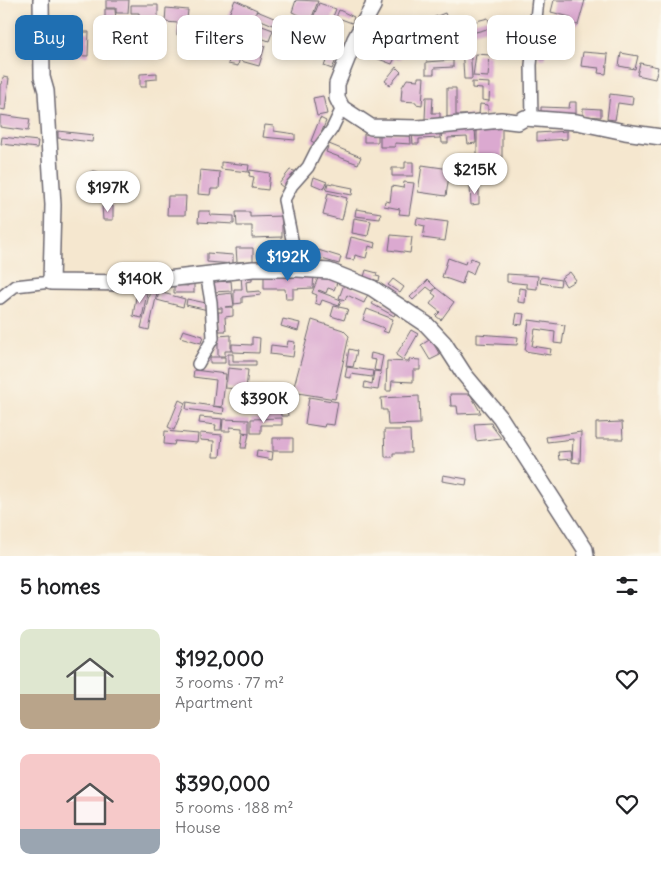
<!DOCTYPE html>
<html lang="en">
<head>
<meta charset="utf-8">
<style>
  :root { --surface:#fff; --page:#f2f2f2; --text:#202124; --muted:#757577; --accent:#1f6fb2 }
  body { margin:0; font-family:Delius,sans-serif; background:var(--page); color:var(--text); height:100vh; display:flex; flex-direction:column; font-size:19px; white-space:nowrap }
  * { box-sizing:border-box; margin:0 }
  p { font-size:16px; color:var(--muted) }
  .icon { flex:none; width:28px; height:28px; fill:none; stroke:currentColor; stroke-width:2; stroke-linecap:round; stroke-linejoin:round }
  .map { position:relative; height:556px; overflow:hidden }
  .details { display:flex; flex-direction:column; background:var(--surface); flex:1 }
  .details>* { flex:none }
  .guide { position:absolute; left:15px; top:15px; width:631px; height:45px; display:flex; gap:10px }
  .price { position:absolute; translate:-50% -42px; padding:0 11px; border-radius:18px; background:#fff; color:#222; font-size:16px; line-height:32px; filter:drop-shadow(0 1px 2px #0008) }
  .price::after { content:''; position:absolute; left:50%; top:30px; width:15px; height:11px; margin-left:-8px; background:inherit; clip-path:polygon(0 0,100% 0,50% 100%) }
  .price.on { background:var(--accent); color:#fff }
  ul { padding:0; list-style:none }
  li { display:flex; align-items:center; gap:15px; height:125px; padding:0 20px }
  li span { display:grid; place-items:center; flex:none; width:140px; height:100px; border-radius:10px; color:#555 }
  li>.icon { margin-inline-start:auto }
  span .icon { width:60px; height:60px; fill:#fffc; stroke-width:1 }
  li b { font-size:21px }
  h2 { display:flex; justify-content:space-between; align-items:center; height:60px; padding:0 20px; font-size:21px }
  .pill { padding:0 18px; border-radius:10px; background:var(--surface); box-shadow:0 2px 8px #0003; font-size:18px; line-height:45px }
  .pill.on { background:var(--accent); color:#fff }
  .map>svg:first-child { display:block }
  .building { fill:#dba9d0 }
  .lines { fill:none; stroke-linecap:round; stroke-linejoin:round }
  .minor-casing { stroke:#6c676f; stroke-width:14 }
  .tertiary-casing { stroke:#6c676f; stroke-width:18 }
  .minor { stroke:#fff; stroke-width:11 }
  .tertiary { stroke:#fff; stroke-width:15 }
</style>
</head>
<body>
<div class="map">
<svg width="661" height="556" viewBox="0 0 661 556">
  <rect width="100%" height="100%" fill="#fbf7ec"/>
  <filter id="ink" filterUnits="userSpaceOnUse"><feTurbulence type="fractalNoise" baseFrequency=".02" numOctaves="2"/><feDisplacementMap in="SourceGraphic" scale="10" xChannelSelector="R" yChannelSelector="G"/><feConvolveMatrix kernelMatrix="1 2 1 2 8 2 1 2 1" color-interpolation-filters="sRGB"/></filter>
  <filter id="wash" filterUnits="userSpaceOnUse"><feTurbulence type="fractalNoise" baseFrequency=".0096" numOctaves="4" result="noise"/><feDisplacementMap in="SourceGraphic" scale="20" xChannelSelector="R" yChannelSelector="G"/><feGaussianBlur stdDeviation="1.12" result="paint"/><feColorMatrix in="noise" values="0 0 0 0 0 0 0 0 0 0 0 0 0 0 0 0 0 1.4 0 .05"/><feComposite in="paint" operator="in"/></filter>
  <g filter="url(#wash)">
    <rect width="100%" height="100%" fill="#f5e7cf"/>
    <g id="blocks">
      <!-- building -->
      <path class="building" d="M106,0H129L128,13H116V8H106Z
        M235,0L257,10L248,30L226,21Z
        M296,0L318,1L311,20L292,12Z
        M554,0H585L578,25L569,23L570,17L551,12Z
        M319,3L336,9L327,32L310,25Z
        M131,5H158V25H139V13H131Z
        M166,8L188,10L185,36L177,35L178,23L165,22Z
        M105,9H115L116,20H105Z
        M339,10L354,17L352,23L341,19L335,34L330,32Z
        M257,11L281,21L278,27L254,17Z
        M445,13L456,40L449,43L448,40L431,47L422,22Z
        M53,18H68V26H53Z
        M488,18L491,28L472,33L473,38L462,41L458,22L464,20L465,24Z
        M254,23L273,30L269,41L250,34Z
        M294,27L306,33L297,53L283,47L290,32L291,33Z
        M60,32H89L88,56L60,55Z
        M309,34L332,43L329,50L306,41Z
        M216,36L243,41L238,66L228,64L230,58L212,55Z
        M248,41L265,46L259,66L241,61Z
        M334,43L342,46L332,69L324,66Z
        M373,43L402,54L400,59L395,58L392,64L368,55Z
        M470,44L472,79H464L462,45Z
        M539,45L571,47L570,54L545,52V59H539Z
        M583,52L608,54L606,74L598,73L599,68L581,66Z
        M621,53L638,56L635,69L619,66Z
        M476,54L490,55L488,77L473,76Z
        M453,60V67L434,68V74H426V62Z
        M640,63L658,67L655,79L637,75Z
        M396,67L401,72L390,85L385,81Z
        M157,73V79L146,80V87H140V74Z
        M3,77L9,78L5,110L0,109V84H2Z
        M418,77H424L422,105L416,104V102L401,101L402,87L407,79L418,80Z
        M472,82L490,83L489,101L482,100V89L472,88Z
        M447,88H456V115H476L447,121Z
        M610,94L633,97L632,105L618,103L615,120L607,119Z
        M323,96L327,114L317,116L313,98Z
        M426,97H433L432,113H440V119H425Z
        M570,102H576V115L541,114V107L569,108Z
        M480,104L488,105V115L479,114Z
        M583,108L601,109V117L583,116Z
        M0,115L30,119L28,131L0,127Z
        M320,118L326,121L317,144L311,141Z
        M265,125L274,126V131L295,134V140L263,137Z
        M502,127V158H493V163L484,164V159H477V128Z
        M475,129L476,143L468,144L467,137L448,138V143H442L441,131Z
        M58,131L93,135L92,142L58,138Z
        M567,131V139L537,141V133Z
        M440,132V138L419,139V144H413L412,133Z
        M380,133H410L411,144L395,143V147H380Z
        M364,134H378V142H364Z
        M2,137L38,141L37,148L1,144Z
        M329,144L361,157L358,164L326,152Z
        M221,162L249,165L248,172L221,169Z
        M405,162H413V176H392V168H405Z
        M422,165L450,169L446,196L418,192Z
        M200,170L220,172L219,189H211L210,195L198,194Z
        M250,170L270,173L268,190L252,188L254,177L249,176Z
        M290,170L298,172L284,188L279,184Z
        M85 180a9 9 0 1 1 18 0a9 9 0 1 1-18 0Z
        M314,177L327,182L324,189L312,184Z
        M404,182L414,183L409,215L399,214L400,209L384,206L385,201L390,202L392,186L403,188Z
        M328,183L353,188L352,195L326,190Z
        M470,186H479V204L471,205Z
        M328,193L347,198L342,220L323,215Z
        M168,196H186L185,215H167Z
        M102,206H113V220H103Z
        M356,209L381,213L380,219L355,216Z
        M199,211H210V215L234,216V224L198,222Z
        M236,212H250V217L282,216V237L252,238V226H237Z
        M354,218L371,221L368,236L352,233Z
        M417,218L448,222L445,241L423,238L425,226L416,224Z
        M391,235L412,237L410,253L389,250Z
        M351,237L376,243L375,248L369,246L366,258L355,255L354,260L346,259Z
        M236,248H253V261L237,262Z
        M318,250L341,257L339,264L315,257Z
        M287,251V261L263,263L262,259H266L265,252Z
        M207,253L233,255V264L207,262Z
        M448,258L465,264L466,261L469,262L471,258L478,261L473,274L466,271L462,284L442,277Z
        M366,270L377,273L376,276L380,277L379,281L364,277Z
        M570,272L576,280L566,286L561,278Z
        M264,273L314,274L313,288L293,289V299H286L285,289H264Z
        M320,273L338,280L334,290L328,288L326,293L319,290L318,291L341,300L339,306L322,300L320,305L315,303L317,295L312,293Z
        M507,274L538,276L537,289L527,288V284L507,282Z
        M241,276H252V281L246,282L247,292L260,291L261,295L242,297V303L234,304V289H242Z
        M541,277L561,280L560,286L540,283Z
        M393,279L404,287L400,293L388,285Z
        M188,280L194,281V293H174V285L188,286Z
        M428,280L436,288L432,291L427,287L413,300L410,297Z
        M231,281L232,291L212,292V282Z
        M344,284L368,294L364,303L347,295L345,300L339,298Z
        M436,288L454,302L441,320L436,316L440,312L430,304L436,296L432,293Z
        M519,288L526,289L525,303L518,302Z
        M137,291L147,293L142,318L133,316Z
        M150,291L157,293L149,330L141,328Z
        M159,292L185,299L183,307L157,300Z
        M232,293L234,306L225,307H233V316L225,317L226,331H219L218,312H222V308H216L214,295Z
        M376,298L397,310L394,316L372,304Z
        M187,299L206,303L208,310L186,305Z
        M334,306L348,309L344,320L331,316Z
        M367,309L393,319L388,333L383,331L384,328L363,320Z
        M517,313L524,314L522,325L515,324Z
        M283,319L300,323L298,331L281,326Z
        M312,320L343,330L349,336L335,399L298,393L293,390Z
        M529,320L565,325L562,344L554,343L555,332L535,329L532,346L551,349L550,355L525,351Z
        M183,330L203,336L201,343L180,337Z
        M411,330L418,334L403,360L396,355Z
        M477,334L518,337L517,345L477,343Z
        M231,335V351H225V356H218V336Z
        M252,337L260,338L259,353L232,352V344L252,345Z
        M431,339L440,355L430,360L421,345Z
        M288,341L295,342L293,357L270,354L271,345L287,347Z
        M349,349L357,351L353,367L346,366Z
        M371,353L383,356L380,371L374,370L376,360L370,359Z
        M228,354H233V361H256V365H228Z
        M210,357H225V363H210Z
        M409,359L420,360V370H413V382L392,381L391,391H386L387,361L409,362Z
        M347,367L373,371L372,377L351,374V378L345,377Z
        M228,368L248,370L246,390L226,388Z
        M194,370L226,374L222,407L213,406L216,380L193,377Z
        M374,371L381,372L378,390L364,388L365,382L372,384Z
        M285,389L288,416H281L279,396L264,398L265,403L257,404L256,392Z
        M450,394H470L481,413L458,414L457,406H451Z
        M419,396L420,424L388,425L387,410H382L381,398Z
        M309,397L338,402L334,425L325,424L324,427L305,424Z
        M179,400L185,403L174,430L168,427Z
        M187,402L224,408L223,414L186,409Z
        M200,417L222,419L221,430H215L216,425L199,423Z
        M282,418V425H261V433H251V419Z
        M223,419L249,420V433L242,432V428L230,427V431H222Z
        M622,422L623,439H596V423Z
        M491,423L492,426L501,438L476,441L474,424Z
        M384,430H410L411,453H393V457H385Z
        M165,431L198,434L197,443L175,441L174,445L164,444Z
        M581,432L580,463L572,462L573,439L547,442L546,437Z
        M200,433L222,435L220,457H213L214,441L200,440Z
        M243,433L249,434L246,448H241Z
        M273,438H293V451H273Z
        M257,450L273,452L272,460L256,457Z
        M571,451L572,459L559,460L558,452Z
        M443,475L467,479L466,485L442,481Z"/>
    </g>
  </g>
  <g filter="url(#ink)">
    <use href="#blocks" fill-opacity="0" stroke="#6c676f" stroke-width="1"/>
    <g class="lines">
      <!-- minor casing -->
      <g class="minor-casing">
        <path id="minor" d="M532,119L531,65L538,0
          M298,269L284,200L292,185L308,167L316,151L332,129L342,108
          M0,298L15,286L51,282
          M198,364L213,338L211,302L206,273"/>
      </g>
      <!-- tertiary casing -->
      <g class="tertiary-casing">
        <path id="tertiary" d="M41,0L42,77L46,91L53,205L51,282L133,283L253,269H298L329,271L372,288L426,324L444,343L464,374L500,417L585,549L586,556
          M374,0L373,6L355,39L337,84V98L342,108L371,127L419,128L501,120L518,122L525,118L577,122L625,132L661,137"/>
      </g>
      <!-- minor -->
      <use href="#minor" class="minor"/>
      <!-- tertiary -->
      <use href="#tertiary" class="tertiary"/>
    </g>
  </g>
</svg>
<b class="price" style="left:475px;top:195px">$215K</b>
<b class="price" style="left:108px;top:213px">$197K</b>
<b class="price on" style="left:288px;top:282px">$192K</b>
<b class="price" style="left:140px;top:304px">$140K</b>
<b class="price" style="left:264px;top:424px">$390K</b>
<div class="guide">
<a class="pill on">Buy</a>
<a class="pill">Rent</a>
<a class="pill">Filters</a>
<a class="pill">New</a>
<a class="pill">Apartment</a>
<a class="pill">House</a>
</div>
</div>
<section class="details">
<h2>5 homes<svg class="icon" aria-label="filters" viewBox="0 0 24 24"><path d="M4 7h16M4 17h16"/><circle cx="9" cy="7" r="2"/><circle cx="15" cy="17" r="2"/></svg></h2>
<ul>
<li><span style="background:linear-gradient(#dfe7d0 65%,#b9a48a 0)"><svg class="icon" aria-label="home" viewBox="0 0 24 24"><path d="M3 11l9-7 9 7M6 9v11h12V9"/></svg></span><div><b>$192,000</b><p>3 rooms · 77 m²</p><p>Apartment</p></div><svg class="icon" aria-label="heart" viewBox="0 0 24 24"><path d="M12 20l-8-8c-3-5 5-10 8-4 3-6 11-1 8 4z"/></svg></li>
<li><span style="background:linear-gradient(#f6c9c9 75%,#9aa5b1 0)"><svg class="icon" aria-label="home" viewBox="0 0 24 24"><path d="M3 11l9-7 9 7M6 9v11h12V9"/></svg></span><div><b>$390,000</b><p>5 rooms · 188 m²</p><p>House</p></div><svg class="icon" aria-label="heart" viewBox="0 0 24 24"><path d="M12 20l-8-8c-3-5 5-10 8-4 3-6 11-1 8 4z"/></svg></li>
</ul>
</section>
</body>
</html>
